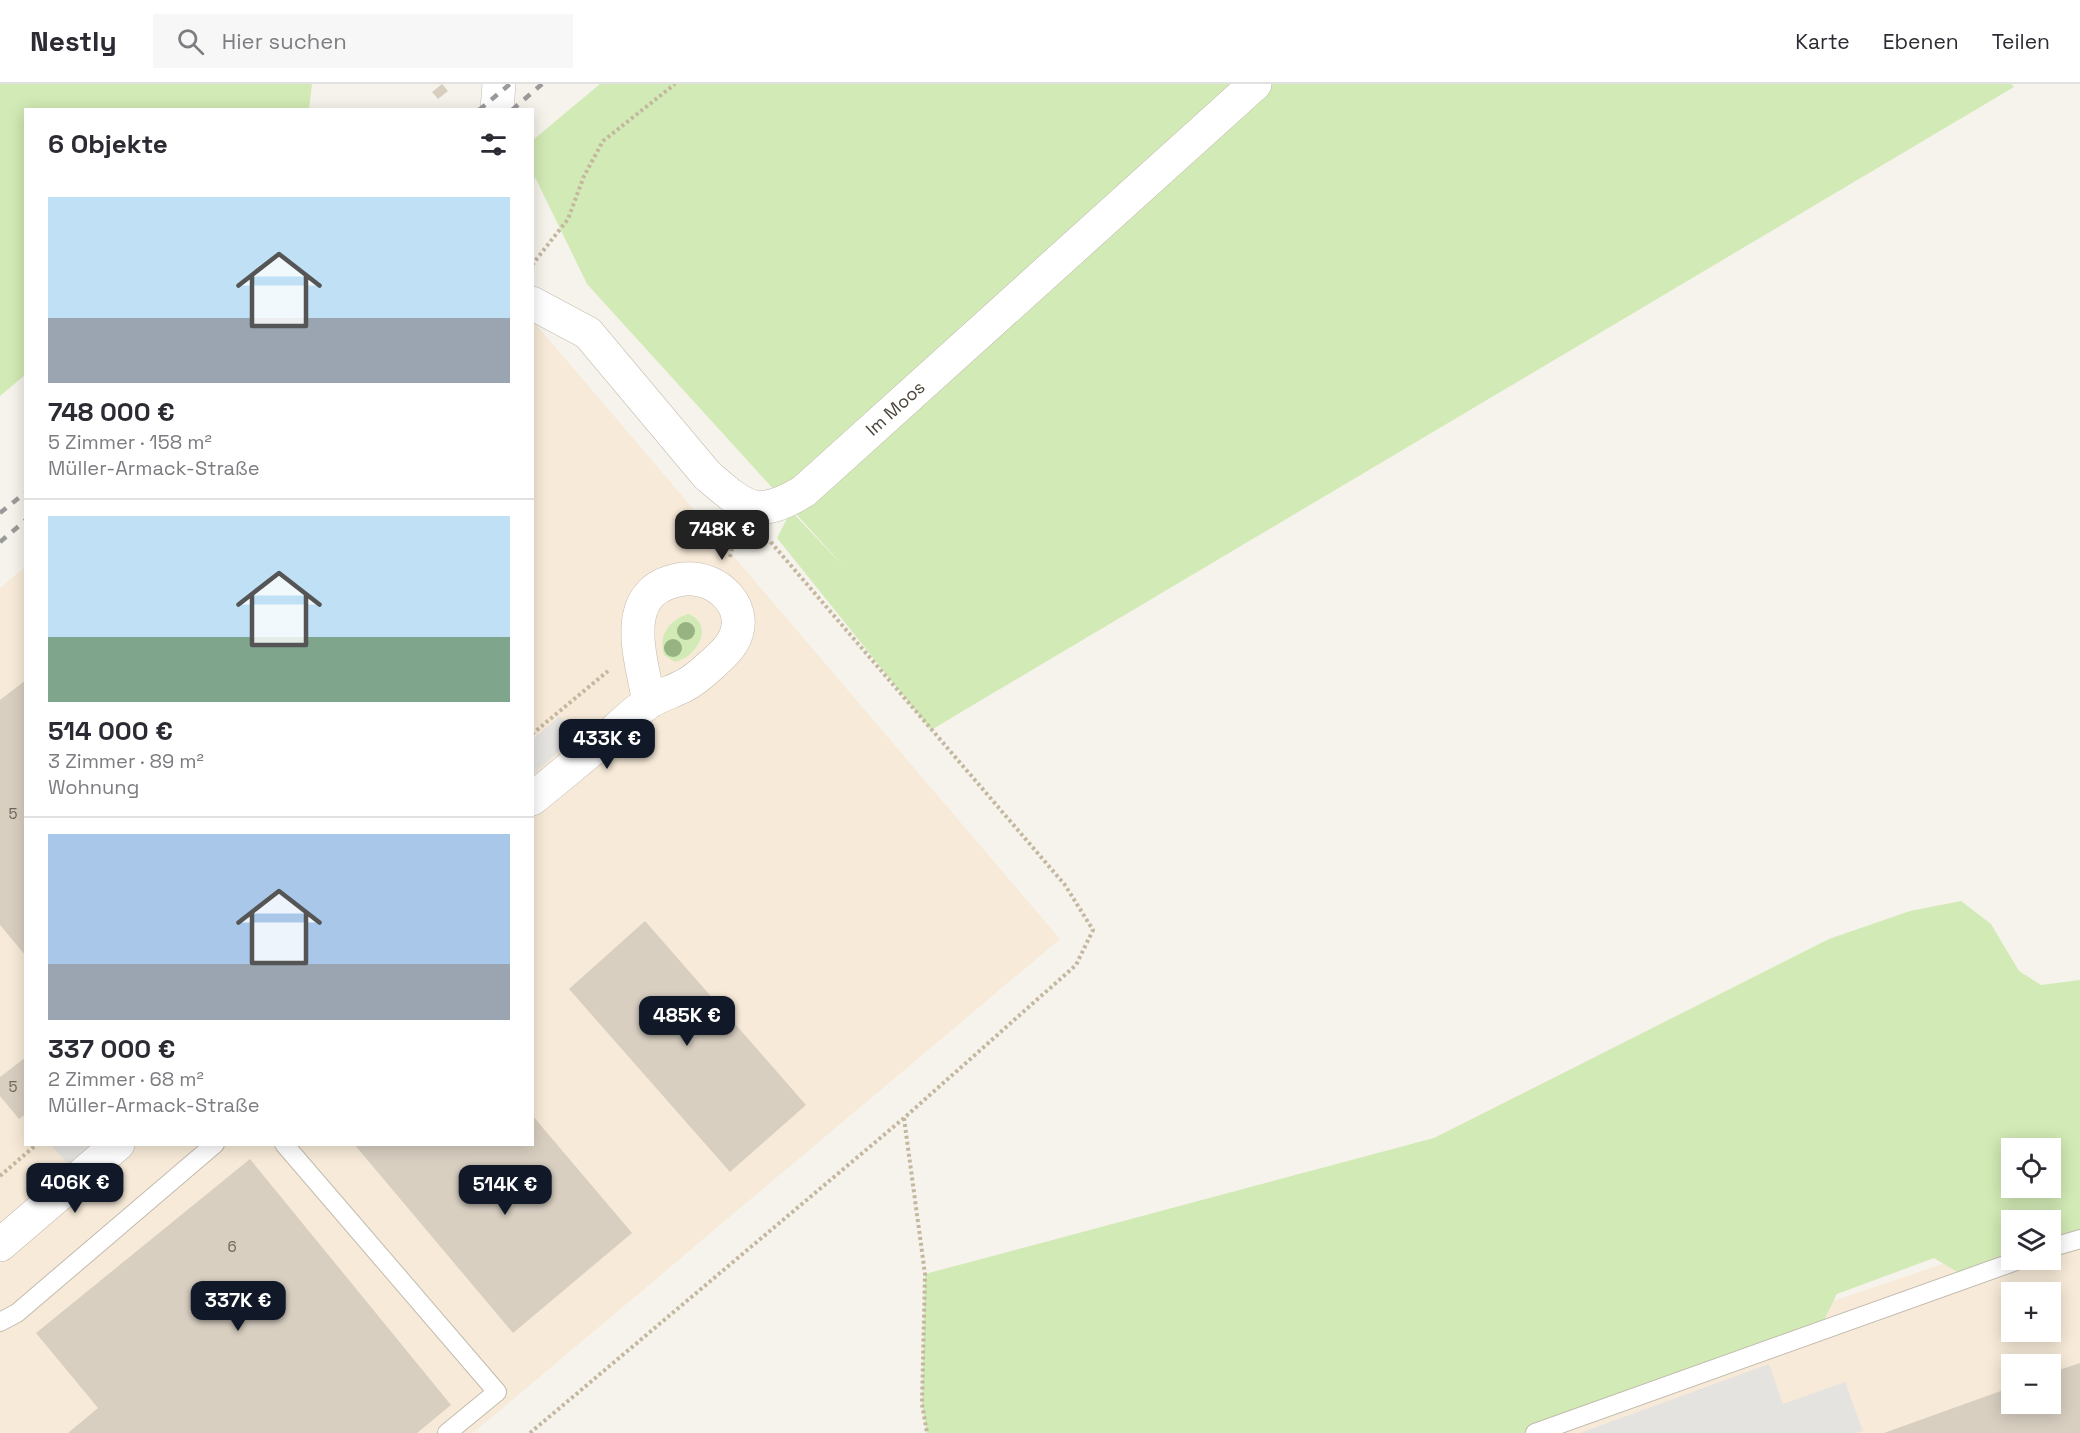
<!DOCTYPE html>
<html lang="de">
<head>
<meta charset="utf-8">
<style>
  :root { --surface:#fff; --page:#f7f7f7; --text:#2b2b33; --muted:#7c7c81; --line:#e1e1e2; --accent:#111827 }
  body { margin:0; font-family:"Space Grotesk",sans-serif; background:var(--page); color:var(--text); height:100vh; display:flex; flex-direction:column; font-size:22px; white-space:nowrap }
  * { box-sizing:border-box; margin:0 }
  p { font-size:20px; color:var(--muted) }
  .icon { flex:none; width:33px; height:33px; fill:none; stroke:currentColor; stroke-width:2; stroke-linecap:round; stroke-linejoin:round }
  .map { position:relative; flex:1; overflow:hidden }
  .details { position:absolute; left:24px; top:24px; width:510px; height:1038px; display:flex; flex-direction:column; background:var(--surface); border-radius:0px; box-shadow:0 3px 15px #0003 }
  .details>* { flex:none }
  .fabs { position:absolute; left:2001px; top:1054px; display:grid; gap:12px }
  .fabs a { display:grid; place-items:center; width:60px; height:60px; border-radius:0px; background:var(--surface); box-shadow:0 3px 15px #0003; font-size:30px }
  .price { position:absolute; translate:-50% -51px; padding:0 14px; border-radius:12px; background:var(--accent); color:#fff; font-size:20px; line-height:39px; filter:drop-shadow(0 2px 3px #0008) }
  .price::after { content:''; position:absolute; left:50%; top:36px; width:18px; height:14px; margin-left:-9px; background:inherit; clip-path:polygon(0 0,100% 0,50% 100%) }
  .price.on { background:#222; color:#fff }
  ul { padding:0; list-style:none }
  li { display:grid; align-content:center; gap:12px; height:318px; padding:0 24px }
  li+li { border-top:2px solid var(--line) }
  li span { display:grid; place-items:center; height:186px; border-radius:0px; color:#555 }
  li>.icon { margin-inline-start:auto }
  span .icon { width:108px; height:108px; fill:#fffc; stroke-width:1 }
  li b { font-size:26px }
  h2 { display:flex; justify-content:space-between; align-items:center; height:72px; padding:0 24px; font-size:26px }
  header { display:flex; align-items:center; gap:36px; box-sizing:border-box; height:84px; padding:0 30px; background:var(--surface); border-bottom:2px solid var(--line) }
  header strong { font-size:28px }
  nav { display:flex; gap:33px; margin-inline-start:auto; font-size:21px }
  .search { width:420px; height:54px; background:var(--page); display:flex; align-items:center; gap:15px; box-sizing:border-box; padding:0 21px; border-radius:0px; color:var(--muted); font-size:22px }
  .map>svg:first-child { display:block }
  .commercial { fill:#f7ead8; fill-rule:evenodd }
  .green { fill:#d2eab5; fill-rule:evenodd }
  .parking { fill:#e5e3e0 }
  .building { fill:#d8cfc1 }
  .lines { fill:none; stroke-linecap:round; stroke-linejoin:round }
  .service-casing { stroke:#c2bbae; stroke-width:20 }
  .minor-casing { stroke:#c2bbae; stroke-width:34 }
  .path { stroke:#c4b79f; stroke-width:4; stroke-dasharray:3 3; stroke-linecap:butt }
  .service { stroke:#fff; stroke-width:18 }
  .minor { stroke:#fff; stroke-width:33 }
  .rail { stroke:#9a9a9a; stroke-width:4.5; stroke-dasharray:8 8; stroke-linecap:butt }
  .tree { fill:#97b381 }
  .labels { text-anchor:middle; dominant-baseline:central; stroke-width:4.5; stroke-linejoin:round; paint-order:stroke }
  .number-label { font-size:15px; fill:#6e675b }
  .street-label { font-size:18px; fill:#4b4439; stroke:#fff }
</style>
</head>
<body>
<header>
<strong>Nestly</strong>
<div class="search"><svg class="icon" aria-label="search" viewBox="0 0 24 24"><circle cx="10" cy="10" r="6"/><path d="M15 15l6 6"/></svg>Hier suchen</div>
<nav><a>Karte</a><a>Ebenen</a><a>Teilen</a></nav>
</header>
<div class="map">
<svg width="2080" height="1349" viewBox="0 0 2080 1349">
  <rect width="100%" height="100%" fill="#f6f3ec"/>
  <!-- commercial -->
  <path class="commercial" d="M533,237L1060,855L473,1349H0V504L25,483L26,1060H532Z
    M2080,1134V1349H1441L2011,1157L2012,1176H2050L2051,1144ZM2012,1209H2050V1248H2012ZM2012,1281H2050V1320H2012Z"/>
  <!-- green -->
  <path class="green" d="M0,0H312L309,25L26,26L25,291L0,312Z
    M600,0H2011L2014,3L931,646L777,454L791,427L847,486L587,200L535,93L533,102V56Z
    M689,530C715,542 697,573 675,578L664,571C658,551 670,535 689,530Z
    M1961,817L1991,840L2019,887L2041,901L2080,896V1155L2051,1164L2050,1137H2012V1176L1969,1195L1934,1174L1837,1210L1819,1246L1535,1349H927L922,1320L925,1190L1434,1054L1829,855L1910,827ZM2012,1065H2050V1104H2012Z"/>
  <!-- parking -->
  <path class="parking" d="M560,632L577,652L533,690V655Z
    M51,1061H91L68,1080Z
    M1769,1280L1783,1320L1845,1298L1863,1347L1856,1349H1580Z"/>
  <!-- building -->
  <path class="building" d="M442,0L448,7L438,15L432,8Z
    M26,596V872L0,841V616Z
    M645,837L806,1021L730,1088L569,905Z
    M26,973V1030L19,1035L0,1012V993Z
    M532,1031L632,1149L513,1249L354,1060H532Z
    M250,1075L451,1321L417,1349H68L98,1324L36,1249Z
    M2080,1279V1349H1884L2012,1303V1320H2050V1289Z"/>
  <g class="lines">
    <!-- service casing -->
    <g class="service-casing">
      <path id="service" d="M284,1060L497,1308L447,1349
        M2050,1164L2080,1155
        M0,1238L17,1229L215,1060
        M1535,1349L2019,1176"/>
    </g>
    <!-- minor casing -->
    <g class="minor-casing">
      <path id="minor" d="M497,26L499,0
        M532,219L588,249L707,391C745,424 757,436 804,407L1255,0
        M532,715C558,694 584,672 610,651C622,640 634,628 648,619C659,611 673,608 685,601C696,596 727,568 732,559C753,525 717,491 684,495C616,504 641,573 649,618
        M0,1161L118,1060"/>
    </g>
    <!-- path -->
    <path class="path" d="M532,181L568,135L584,92L603,57L675,0
      M730,473L735,451
      M532,650L608,587
      M904,1034L925,1190L922,1320L927,1349
      M0,1092L37,1060
      M530,1349L904,1034L1076,881L1093,846L1065,801L769,456"/>
    <!-- service -->
    <use href="#service" class="service"/>
    <!-- minor -->
    <use href="#minor" class="minor"/>
    <!-- rail -->
    <path class="rail" d="M479,26L510,0
      M512,26L542,0
      M0,429L26,408
      M0,458L26,436"/>
  </g>
  <!-- trees -->
  <g class="tree">
    <circle cx="686" cy="547" r="9"/>
    <circle cx="673" cy="564" r="9"/>
  </g>
  <g class="labels">
    <!-- number labels -->
    <g class="number-label">
      <text x="13" y="729">5</text>
      <text x="13" y="1002">5</text>
      <text x="232" y="1162">6</text>
    </g>
    <!-- street labels -->
    <g class="street-label">
      <text transform="translate(895 324) rotate(-42)">Im Moos</text>
    </g>
  </g>
</svg>
<div class="fabs">
<a><svg class="icon" aria-label="locate" viewBox="0 0 24 24"><circle cx="12" cy="12" r="6"/><path d="M12 2v4M12 18v4M2 12h4M18 12h4"/></svg></a>
<a><svg class="icon" aria-label="layers" viewBox="0 0 24 24"><path d="M12 4l9 5-9 5-9-5zM3 14l9 5 9-5"/></svg></a>
<a>+</a>
<a>−</a>
</div>
<b class="price on" style="left:722px;top:477px">748K €</b>
<b class="price" style="left:607px;top:686px">433K €</b>
<b class="price" style="left:687px;top:963px">485K €</b>
<b class="price" style="left:75px;top:1130px">406K €</b>
<b class="price" style="left:505px;top:1132px">514K €</b>
<b class="price" style="left:238px;top:1248px">337K €</b>
<section class="details">
<h2>6 Objekte<svg class="icon" aria-label="filters" viewBox="0 0 24 24"><path d="M4 7h16M4 17h16"/><circle cx="9" cy="7" r="2"/><circle cx="15" cy="17" r="2"/></svg></h2>
<ul>
<li><span style="background:linear-gradient(#bfe0f5 65%,#9aa5b1 0)"><svg class="icon" aria-label="home" viewBox="0 0 24 24"><path d="M3 11l9-7 9 7M6 9v11h12V9"/></svg></span><div><b>748 000 €</b><p>5 Zimmer · 158 m²</p><p>Müller-Armack-Straße</p></div></li>
<li><span style="background:linear-gradient(#bfe0f5 65%,#7fa58c 0)"><svg class="icon" aria-label="home" viewBox="0 0 24 24"><path d="M3 11l9-7 9 7M6 9v11h12V9"/></svg></span><div><b>514 000 €</b><p>3 Zimmer · 89 m²</p><p>Wohnung</p></div></li>
<li><span style="background:linear-gradient(#a9c7e8 70%,#9aa5b1 0)"><svg class="icon" aria-label="home" viewBox="0 0 24 24"><path d="M3 11l9-7 9 7M6 9v11h12V9"/></svg></span><div><b>337 000 €</b><p>2 Zimmer · 68 m²</p><p>Müller-Armack-Straße</p></div></li>
</ul>
</section>
</div>
</body>
</html>
